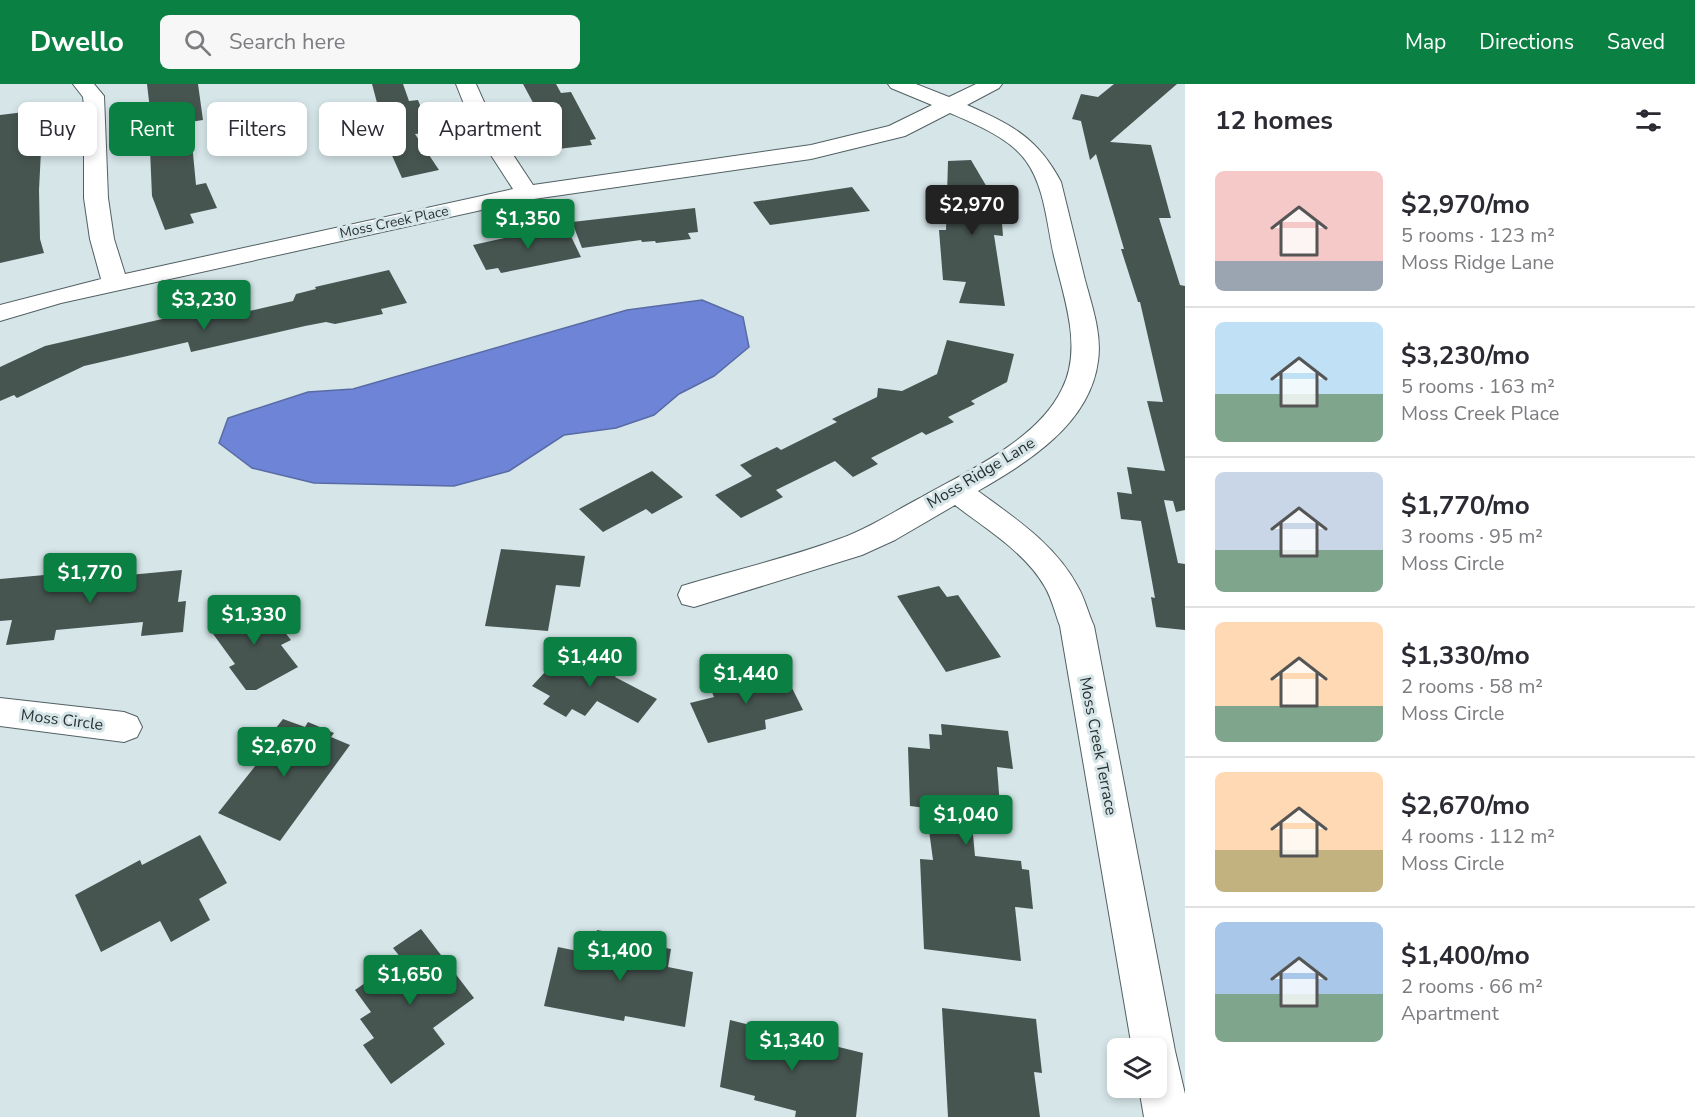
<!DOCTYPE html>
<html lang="en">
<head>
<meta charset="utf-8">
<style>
  :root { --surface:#fff; --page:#f7f7f7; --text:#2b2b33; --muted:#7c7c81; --line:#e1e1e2; --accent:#0b8043 }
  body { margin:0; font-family:"Nunito Sans",sans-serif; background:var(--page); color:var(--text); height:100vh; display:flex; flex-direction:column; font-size:22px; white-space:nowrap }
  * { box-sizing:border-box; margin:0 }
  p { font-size:20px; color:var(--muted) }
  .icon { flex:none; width:33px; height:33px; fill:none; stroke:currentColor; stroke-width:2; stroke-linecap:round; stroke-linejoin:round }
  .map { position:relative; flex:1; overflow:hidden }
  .panel { display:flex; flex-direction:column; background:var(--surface); width:510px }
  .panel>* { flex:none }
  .banner { position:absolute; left:18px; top:18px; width:570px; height:54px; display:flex; gap:12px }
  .tools { position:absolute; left:1107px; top:954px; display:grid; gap:12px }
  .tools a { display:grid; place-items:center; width:60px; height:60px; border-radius:9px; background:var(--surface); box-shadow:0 3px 9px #0003; font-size:30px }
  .price { position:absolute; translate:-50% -51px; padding:0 14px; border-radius:6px; background:var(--accent); color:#fff; font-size:20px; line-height:39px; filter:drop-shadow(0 2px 3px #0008) }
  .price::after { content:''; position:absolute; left:50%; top:36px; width:18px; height:14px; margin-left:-9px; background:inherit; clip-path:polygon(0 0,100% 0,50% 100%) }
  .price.active { background:#222; color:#fff }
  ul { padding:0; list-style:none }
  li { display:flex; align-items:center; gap:18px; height:150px; padding:0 30px }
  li+li { border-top:2px solid var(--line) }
  li span { display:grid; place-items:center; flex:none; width:168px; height:120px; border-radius:9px; color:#555 }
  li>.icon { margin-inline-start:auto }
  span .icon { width:72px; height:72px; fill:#fffc; stroke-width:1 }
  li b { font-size:26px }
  h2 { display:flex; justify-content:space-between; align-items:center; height:72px; padding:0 30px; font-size:26px }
  .chip { padding:0 21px; border-radius:9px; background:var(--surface); box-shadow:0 3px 9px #0003; font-size:21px; line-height:54px }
  .chip.active { background:var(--accent); color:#fff }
  header { display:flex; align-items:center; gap:36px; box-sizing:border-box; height:84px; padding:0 30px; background:var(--accent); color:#fff }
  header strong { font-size:28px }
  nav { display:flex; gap:33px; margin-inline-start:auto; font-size:21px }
  .search { width:420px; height:54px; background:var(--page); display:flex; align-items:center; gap:15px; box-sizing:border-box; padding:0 21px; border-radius:9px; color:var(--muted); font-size:22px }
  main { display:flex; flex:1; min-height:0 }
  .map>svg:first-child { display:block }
  .water { fill:#6d84d7; stroke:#596ba5; stroke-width:1.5 }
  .building { fill:#475551 }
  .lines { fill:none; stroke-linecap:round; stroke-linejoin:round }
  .street-casing { stroke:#526063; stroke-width:2 }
  .street { fill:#fff; fill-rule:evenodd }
  .labels { text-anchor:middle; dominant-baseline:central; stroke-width:6; stroke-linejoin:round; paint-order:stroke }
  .far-street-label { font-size:14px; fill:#293031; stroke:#d5e5e8 }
  .street-label { font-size:16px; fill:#293031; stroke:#d5e5e8 }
</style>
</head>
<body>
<header>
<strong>Dwello</strong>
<div class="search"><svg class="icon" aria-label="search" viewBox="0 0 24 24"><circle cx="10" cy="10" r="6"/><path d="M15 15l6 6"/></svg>Search here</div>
<nav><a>Map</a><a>Directions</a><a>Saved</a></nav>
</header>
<main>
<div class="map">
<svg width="1185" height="1033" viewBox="0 0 1185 1033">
  <rect width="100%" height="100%" fill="#d5e5e8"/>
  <!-- water -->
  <path class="water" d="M702,216L743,233L749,263L714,292L679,310L654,331L616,344L564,351L509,387L454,402L314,399L252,384L219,359L228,334L308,308L353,305L627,226Z"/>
  <!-- building -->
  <path class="building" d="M147,0H198L203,36L190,38L196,101L206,99L217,124L190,130L194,139L165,146L152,112L149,43H152Z
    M372,0H403L409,17L418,16L428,41L421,42L424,49L415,50L439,86L402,94L374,31L380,30Z
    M523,0H556L561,9L571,8L596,55L590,56L592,61L558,65Z
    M1114,0H1177L1110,58L1151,61L1171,134H1159L1180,201L1185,202V426L1176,428L1173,417L1164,416L1178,479L1185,480V546L1156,543L1151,513L1155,514L1141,437L1121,435L1117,408L1132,410L1127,383L1165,387L1147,317L1163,318L1140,218H1138L1121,165H1124L1096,70L1090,76L1081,37L1072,35L1081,10L1098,13Z
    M41,26L43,27L39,106L40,155L44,169L0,179V31Z
    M971,76L1001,127L1003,152L994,151L1005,222L959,219L966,198L943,196L939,146H946L948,77Z
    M852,103L870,127L770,141L753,118Z
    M695,124L698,148L688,149L691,155L656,159L655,157L642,158L641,156L582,164L572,138Z
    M567,144L581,173L501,189L498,184L486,186L473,161L523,150Z
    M389,186L407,219L381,225L383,230L335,240L326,238L305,242L191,268L188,258L84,282L17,314L14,311L0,317V283L45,262L210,224L214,235L293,217L296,210L316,205L315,203Z
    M947,256L1014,270L1007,298L971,317L975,320L948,333L954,338L926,351L922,348L871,374L878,380L853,393L835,377L776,406L783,413L741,434L715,411L752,392L740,381L777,363L781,366L837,338L832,335L877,313L878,304L902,307L937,290Z
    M652,387L683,413L652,430L646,425L603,448L579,425Z
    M501,465L585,472L580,503L556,501L548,547L485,542Z
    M182,486L178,518L186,517L183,548L141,552L143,538L56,546L54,556L6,561L12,536L0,537V495L67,489L66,497Z
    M939,502L947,513L958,511L1001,573L946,588L897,512Z
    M260,517L291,556L281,561L298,583L256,606H246L229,583L235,580L208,543Z
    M569,562L619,588L615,593L657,615L638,639L597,617L585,632L572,625L566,633L543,620L550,612L532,602Z
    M781,582L803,626L765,636L766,645L708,659L690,619L714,613L711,606L747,598L743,591Z
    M283,635L305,643L308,638L334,649L331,653L350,661L280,757L218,729L260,676L253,673Z
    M941,640L1008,647L1013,685L997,683L1000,722L970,719L975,772L1021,777L1022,785L1029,786L1033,825L1015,823L1021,877L924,865L920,775L933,776L926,724L910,722L908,663L930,665L929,650L942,651Z
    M200,751L227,799L199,815L210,836L171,858L160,837L101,868L75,811L140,776L142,781Z
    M421,845L474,914L433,944L445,960L391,1000L363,961L374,954L360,935L371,928L355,906L401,874L393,864Z
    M597,846L624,851L623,856L671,865L668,883L693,888L685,943L625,932L624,937L544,922L558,863L592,870Z
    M942,924L1036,935L1042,989L1034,988L1040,1033H948Z
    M730,936L863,969L856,1033H795L796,1027L754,1016L755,1012L720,1003Z"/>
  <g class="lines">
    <!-- street casing -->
    <g class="street-casing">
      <path id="street" d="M73,0H94L104,12L108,114L114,155L125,190L513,105L474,45L456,0H476L496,45L533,101L811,61L889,42L932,21L891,4L888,0H916L949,13L976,0H1002L999,4L967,21C1011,40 1038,54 1061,98C1069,131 1077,163 1085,196C1092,222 1102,250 1098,277C1090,340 1028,378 978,407C1016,435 1056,461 1078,503C1085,515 1088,529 1094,542L1175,967L1185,1010V1033H1144L1139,1004H1156V964H1132L1060,542C1055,529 1052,515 1045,503C1025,468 986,445 955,421L895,456L862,471L694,523L682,520L678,511L682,502C734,486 788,474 839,455C868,445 893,428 920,414C966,388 1038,356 1062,305C1083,264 1064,214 1054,172C1047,142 1045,103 1026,77C1010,54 975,40 950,29L905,52L811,75L527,116L61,219L0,237V221L101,195L90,155L84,114V21L83,13Z
        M0,614L124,628L137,633L142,643L137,653L124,658L0,642Z"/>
    </g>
    <!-- street -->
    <use href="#street" class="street"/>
  </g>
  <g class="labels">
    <!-- far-street labels -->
    <g class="far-street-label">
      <text transform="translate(394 138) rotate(-12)">Moss Creek Place</text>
    </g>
    <!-- street labels -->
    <g class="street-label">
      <text transform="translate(981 389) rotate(-31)">Moss Ridge Lane</text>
      <text transform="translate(62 636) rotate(7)">Moss Circle</text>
      <text transform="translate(1098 662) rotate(79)">Moss Creek Terrace</text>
    </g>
  </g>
</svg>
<div class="tools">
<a><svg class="icon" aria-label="layers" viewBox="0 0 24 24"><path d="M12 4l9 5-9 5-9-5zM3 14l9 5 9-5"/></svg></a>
</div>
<b class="price active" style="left:972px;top:152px">$2,970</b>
<b class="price" style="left:528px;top:166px">$1,350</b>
<b class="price" style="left:204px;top:247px">$3,230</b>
<b class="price" style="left:90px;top:520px">$1,770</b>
<b class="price" style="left:254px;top:562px">$1,330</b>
<b class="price" style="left:590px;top:604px">$1,440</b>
<b class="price" style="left:746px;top:621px">$1,440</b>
<b class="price" style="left:284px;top:694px">$2,670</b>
<b class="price" style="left:966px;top:762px">$1,040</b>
<b class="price" style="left:620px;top:898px">$1,400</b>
<b class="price" style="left:410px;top:922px">$1,650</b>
<b class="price" style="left:792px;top:988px">$1,340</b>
<div class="banner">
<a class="chip">Buy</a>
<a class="chip active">Rent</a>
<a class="chip">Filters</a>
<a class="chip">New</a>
<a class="chip">Apartment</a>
</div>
</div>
<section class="panel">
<h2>12 homes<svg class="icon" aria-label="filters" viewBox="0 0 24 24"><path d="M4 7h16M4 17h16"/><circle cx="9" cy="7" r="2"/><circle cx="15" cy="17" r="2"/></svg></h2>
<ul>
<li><span style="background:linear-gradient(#f6c9c9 75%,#9aa5b1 0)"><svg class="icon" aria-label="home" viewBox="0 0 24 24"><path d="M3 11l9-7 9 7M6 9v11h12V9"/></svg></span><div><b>$2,970/mo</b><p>5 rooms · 123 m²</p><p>Moss Ridge Lane</p></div></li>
<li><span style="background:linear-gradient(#bfe0f5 60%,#7fa58c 0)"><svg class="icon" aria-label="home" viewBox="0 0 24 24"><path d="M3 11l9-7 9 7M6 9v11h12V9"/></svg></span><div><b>$3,230/mo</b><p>5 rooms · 163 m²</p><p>Moss Creek Place</p></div></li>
<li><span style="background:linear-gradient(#c9d6e8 65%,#7fa58c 0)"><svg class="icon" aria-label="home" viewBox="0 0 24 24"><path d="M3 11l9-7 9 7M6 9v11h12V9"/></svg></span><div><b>$1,770/mo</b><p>3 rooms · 95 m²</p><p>Moss Circle</p></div></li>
<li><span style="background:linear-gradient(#ffd9b3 70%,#7fa58c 0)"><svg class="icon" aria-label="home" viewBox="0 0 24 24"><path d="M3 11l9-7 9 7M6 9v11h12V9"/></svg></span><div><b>$1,330/mo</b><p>2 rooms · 58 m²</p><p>Moss Circle</p></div></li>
<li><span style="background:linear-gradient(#ffd9b3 65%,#c2b280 0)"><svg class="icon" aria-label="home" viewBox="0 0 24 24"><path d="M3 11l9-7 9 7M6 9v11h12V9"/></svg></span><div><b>$2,670/mo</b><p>4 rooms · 112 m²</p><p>Moss Circle</p></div></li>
<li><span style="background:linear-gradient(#a9c7e8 60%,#7fa58c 0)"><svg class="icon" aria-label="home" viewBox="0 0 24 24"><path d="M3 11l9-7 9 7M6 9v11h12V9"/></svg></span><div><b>$1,400/mo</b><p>2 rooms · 66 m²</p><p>Apartment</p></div></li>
</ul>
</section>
</main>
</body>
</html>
